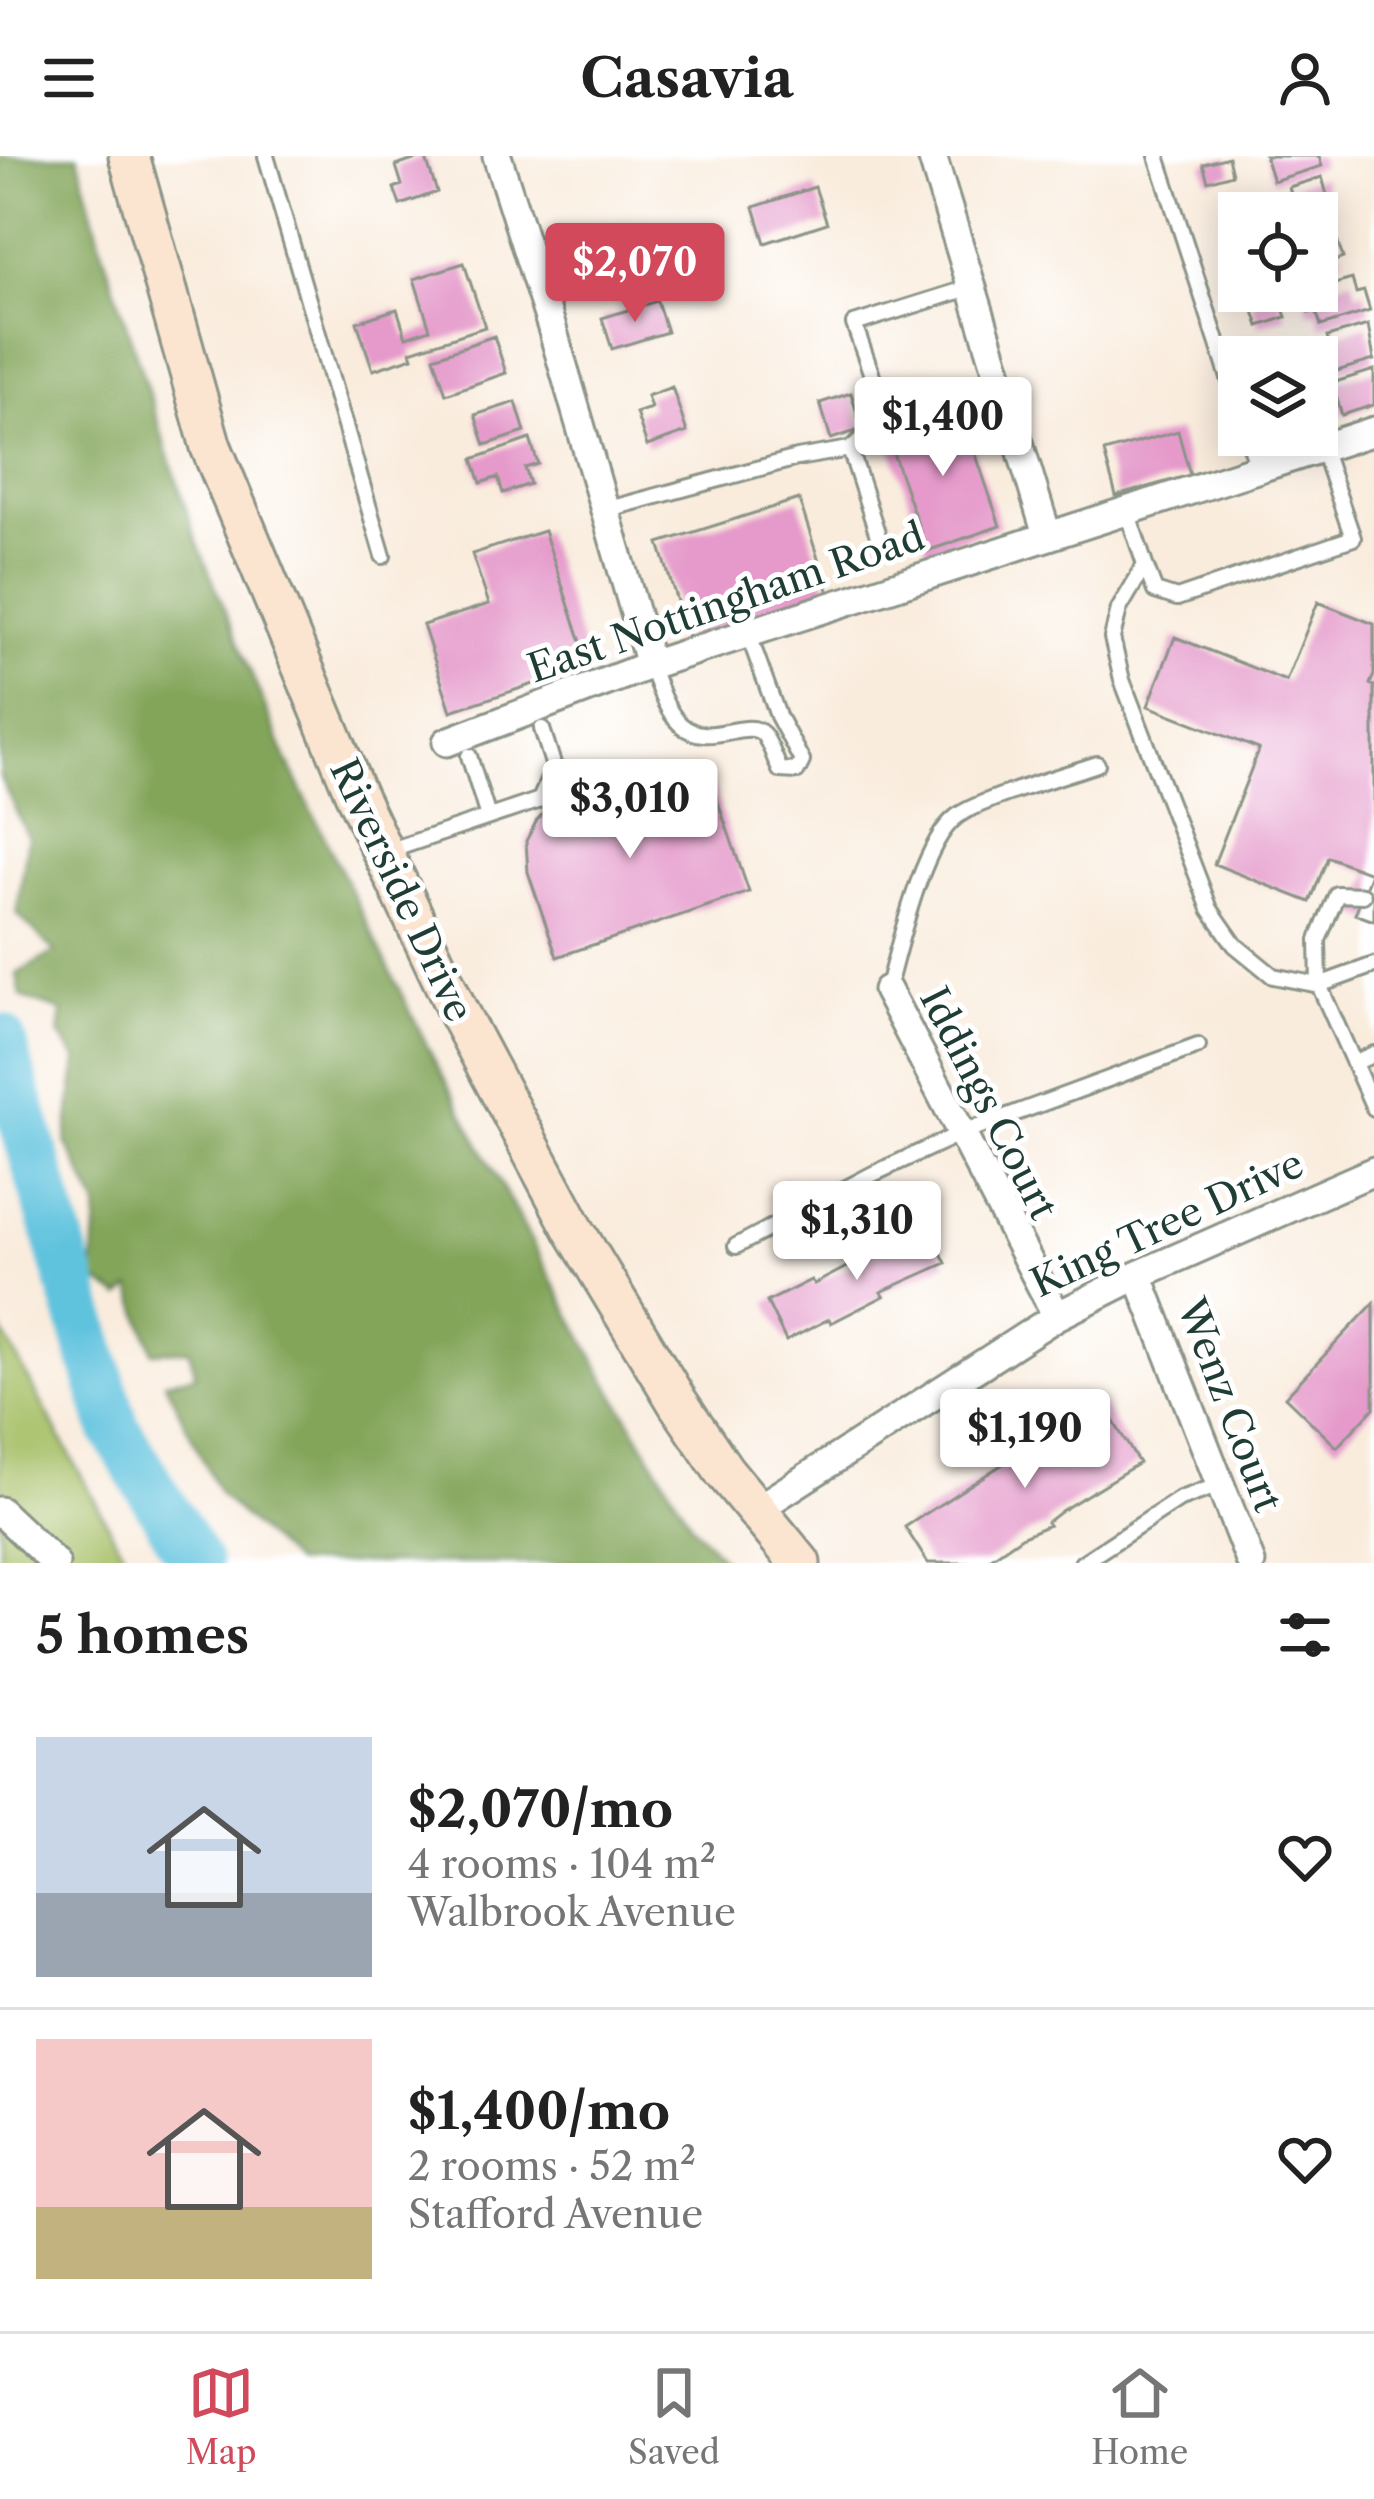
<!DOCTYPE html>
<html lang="en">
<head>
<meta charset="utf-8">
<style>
  :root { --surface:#fff; --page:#f2f2f2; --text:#222; --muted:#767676; --line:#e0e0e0; --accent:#d1495b }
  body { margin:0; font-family:"Libre Caslon Text",serif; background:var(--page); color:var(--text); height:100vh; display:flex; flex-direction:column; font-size:45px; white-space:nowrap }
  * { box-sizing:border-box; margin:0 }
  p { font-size:39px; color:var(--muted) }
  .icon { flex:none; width:66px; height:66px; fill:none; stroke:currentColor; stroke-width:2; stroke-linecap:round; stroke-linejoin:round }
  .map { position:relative; height:1407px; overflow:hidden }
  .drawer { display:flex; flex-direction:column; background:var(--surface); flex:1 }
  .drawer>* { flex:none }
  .tools { position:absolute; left:1218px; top:36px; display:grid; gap:24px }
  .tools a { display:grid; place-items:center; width:120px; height:120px; border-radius:0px; background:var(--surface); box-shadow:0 6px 30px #0003; font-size:60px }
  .price { position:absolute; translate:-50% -102px; padding:0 27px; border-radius:12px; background:#fff; color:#222; font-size:39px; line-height:78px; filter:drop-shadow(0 3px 6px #0008) }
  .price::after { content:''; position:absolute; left:50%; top:72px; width:36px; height:27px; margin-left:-18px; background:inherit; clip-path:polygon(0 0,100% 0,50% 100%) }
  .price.current { background:var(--accent); color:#fff }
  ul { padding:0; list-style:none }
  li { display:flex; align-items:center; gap:36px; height:300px; padding:0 36px }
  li+li { border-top:3px solid var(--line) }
  li span { display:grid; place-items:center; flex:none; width:336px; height:240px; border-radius:0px; color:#555 }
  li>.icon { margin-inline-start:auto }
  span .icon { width:144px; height:144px; fill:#fffc; stroke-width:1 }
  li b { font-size:51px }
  h2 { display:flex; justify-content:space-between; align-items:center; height:144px; padding:0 36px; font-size:51px }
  header { display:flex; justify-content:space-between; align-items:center; height:156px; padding:0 36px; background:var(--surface); font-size:54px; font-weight:700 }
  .menu { display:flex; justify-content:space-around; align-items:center; height:168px; border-top:3px solid var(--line); background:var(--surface); font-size:33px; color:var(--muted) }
  .menu a { display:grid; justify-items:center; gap:6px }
  .menu .current { color:var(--accent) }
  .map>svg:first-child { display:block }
  .green { fill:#a4be64; stroke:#627e4c; stroke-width:3 }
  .forest { fill:#83a55a; stroke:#517147; stroke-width:3 }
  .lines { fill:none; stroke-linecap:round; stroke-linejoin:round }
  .river { stroke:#60c3de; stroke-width:51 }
  .building { fill:#e59acb }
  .service-casing { stroke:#8c9488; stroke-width:20 }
  .minor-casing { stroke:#8c9488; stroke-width:33 }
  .secondary-casing { stroke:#8c9488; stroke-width:45 }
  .service { stroke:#fff; stroke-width:14 }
  .minor { stroke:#fff; stroke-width:27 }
  .secondary { stroke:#fce5d0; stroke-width:39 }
  .labels { text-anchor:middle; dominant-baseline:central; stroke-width:10; stroke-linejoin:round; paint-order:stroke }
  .street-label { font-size:39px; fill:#1f3d34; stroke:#fff }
</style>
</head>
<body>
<header><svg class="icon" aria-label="menu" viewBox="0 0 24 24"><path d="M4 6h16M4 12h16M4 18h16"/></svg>Casavia<svg class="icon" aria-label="person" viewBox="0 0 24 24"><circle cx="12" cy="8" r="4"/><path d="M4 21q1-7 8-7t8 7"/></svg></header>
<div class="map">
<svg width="1374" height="1407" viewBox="0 0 1374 1407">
  <rect width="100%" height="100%" fill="#fff"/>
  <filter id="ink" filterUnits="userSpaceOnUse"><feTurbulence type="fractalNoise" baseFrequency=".00833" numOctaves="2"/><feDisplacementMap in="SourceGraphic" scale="24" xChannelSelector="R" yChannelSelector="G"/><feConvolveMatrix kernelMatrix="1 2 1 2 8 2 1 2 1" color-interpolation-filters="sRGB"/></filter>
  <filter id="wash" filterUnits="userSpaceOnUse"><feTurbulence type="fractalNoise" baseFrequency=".004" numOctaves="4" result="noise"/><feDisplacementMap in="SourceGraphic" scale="48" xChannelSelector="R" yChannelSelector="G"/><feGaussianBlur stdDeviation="2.7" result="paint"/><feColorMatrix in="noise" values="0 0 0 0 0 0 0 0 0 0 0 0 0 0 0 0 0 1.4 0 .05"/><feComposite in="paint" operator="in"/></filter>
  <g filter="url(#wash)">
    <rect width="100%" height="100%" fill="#f9ecdd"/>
    <!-- green -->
    <path class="green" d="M0,1171L129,1407H0Z"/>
    <!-- forest -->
    <path class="forest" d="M0,0H78L103,96L195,381L288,607L432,900L603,1219L692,1369L726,1407H294L220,1339L165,1226L195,1219L189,1194L153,1196L131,1132L121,1141L92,1122L98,1051L66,986L77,904L59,878L62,855L21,841L17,818L55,796L17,758L28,681L0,621Z"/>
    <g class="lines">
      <!-- river -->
      <path class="river" d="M0,883L114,1271L196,1407"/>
    </g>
    <g id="blocks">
      <!-- building -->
      <path class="building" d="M425,0L437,36L400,49L394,32L402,29L396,10Z
        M1265,0H1319L1322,10L1273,25Z
        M1228,1L1232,18L1208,25L1203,8Z
        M1322,21L1335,68L1317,73V57H1286L1284,51L1294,48L1289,31Z
        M815,31L827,67L765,87L754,51Z
        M1336,81L1343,102L1317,111V88Z
        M645,88L654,119L596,135L587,104Z
        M464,107L485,171L411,195L413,201L373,214L357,166L397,153L406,181L430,173L414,123Z
        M1352,123L1356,137L1364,135L1370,155L1321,170L1316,155L1309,157L1303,137Z
        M1278,138L1286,161L1259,170L1251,146Z
        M657,145L667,176L612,193L602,162Z
        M1368,169L1374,204L1337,215L1327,181Z
        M494,180L506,217L446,238L434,201Z
        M1374,214V249L1342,259L1332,227Z
        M672,231L687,276L647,290L636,257L651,252L647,240Z
        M851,237L862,273L831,283L820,247Z
        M516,246L525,276L485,289L475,259Z
        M960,252L1000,370L927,395L886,277Z
        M1178,275L1190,319L1116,340L1104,296Z
        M530,283L538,308L525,312L530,328L503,337L498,321L481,327L473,303Z
        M799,343L829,437L688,481L659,387Z
        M544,375L589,510L451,555L423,469L489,448L472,398Z
        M1318,446L1374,468V519L1370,528L1374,530V765L1355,758L1371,717L1328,701L1310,746L1214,708L1259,593L1148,550L1175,481L1286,525Z
        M709,620L749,736L557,801L528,716L526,685L537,664L553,647L583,639L601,623L637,638Z
        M928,1071L946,1107L881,1136L884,1140L831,1167L829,1163L786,1185L767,1146L811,1124L814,1128L862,1103L859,1098L912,1072L915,1077Z
        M1374,1147V1252L1337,1291L1285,1241Z
        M1101,1245L1139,1307L1061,1355L1047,1366L1049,1369L1023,1380L984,1407H928L905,1371Z"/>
    </g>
  </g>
  <g filter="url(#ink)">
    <use href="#blocks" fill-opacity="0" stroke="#8c9488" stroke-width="3"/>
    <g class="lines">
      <!-- service casing -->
      <g class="service-casing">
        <path id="service" d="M266,0L383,400
          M1157,0L1239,253
          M1247,279L1258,312
          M605,354L797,302L850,293
          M1127,355L1145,409L1119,453L1112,482L1122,524L1210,753L1235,789L1273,820L1319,829L1374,809
          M880,386L850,293L887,262L854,168L972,131
          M1145,409L1155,435L1177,442L1353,382L1322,292
          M650,509C658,529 665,554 681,569C708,593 747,561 763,578C770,586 775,604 780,614L797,615L802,605L778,560L748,477
          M469,600L488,661
          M388,695L540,644L554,611L542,573
          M1363,739L1337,738L1318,784L1319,829L1374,952
          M887,834C899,791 922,687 956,661C977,644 1066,619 1097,608
          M1354,907L1374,898
          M736,1090L873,1018L959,978L1198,890
          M1082,1407L1180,1343L1220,1329"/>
      </g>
      <!-- minor casing -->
      <g class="minor-casing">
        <path id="minor" d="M497,0L552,172L650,509
          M932,0L1047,379
          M447,586L650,509L1374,275
          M887,834L1057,1160
          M1138,1119L1251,1407
          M756,1354L1057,1160L1138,1119L1374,1015
          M0,1355L55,1407"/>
      </g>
      <!-- secondary casing -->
      <g class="secondary-casing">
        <path id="secondary" d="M129,0L211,291L355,637L458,856L574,1074L678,1247L724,1315L800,1407"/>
      </g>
      <!-- service -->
      <use href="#service" class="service"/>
      <!-- minor -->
      <use href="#minor" class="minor"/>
      <!-- secondary -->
      <use href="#secondary" class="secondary"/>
    </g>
  </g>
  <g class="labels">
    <!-- street labels -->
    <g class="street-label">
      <text transform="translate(726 446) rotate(-19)">East Nottingham Road</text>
      <text transform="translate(402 734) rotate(65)">Riverside Drive</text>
      <text transform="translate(989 947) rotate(63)">Iddings Court</text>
      <text transform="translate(1167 1067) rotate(-25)">King Tree Drive</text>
      <text transform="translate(1230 1249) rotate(69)">Wenz Court</text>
    </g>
  </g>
</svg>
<div class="tools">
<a><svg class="icon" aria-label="locate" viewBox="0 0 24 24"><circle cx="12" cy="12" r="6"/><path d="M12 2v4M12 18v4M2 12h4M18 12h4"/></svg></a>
<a><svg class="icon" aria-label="layers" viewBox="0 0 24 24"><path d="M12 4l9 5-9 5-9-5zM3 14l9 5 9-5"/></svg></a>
</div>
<b class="price current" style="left:635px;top:169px">$2,070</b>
<b class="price" style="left:943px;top:323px">$1,400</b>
<b class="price" style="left:630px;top:705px">$3,010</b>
<b class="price" style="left:857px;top:1127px">$1,310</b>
<b class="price" style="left:1025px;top:1335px">$1,190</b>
</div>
<section class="drawer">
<h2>5 homes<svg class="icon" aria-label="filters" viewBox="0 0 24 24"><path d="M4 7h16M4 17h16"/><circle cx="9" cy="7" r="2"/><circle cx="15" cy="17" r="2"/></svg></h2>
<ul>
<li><span style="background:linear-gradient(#c9d6e8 65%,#9aa5b1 0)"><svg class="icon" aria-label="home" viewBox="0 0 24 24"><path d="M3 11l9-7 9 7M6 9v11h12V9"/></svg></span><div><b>$2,070/mo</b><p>4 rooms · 104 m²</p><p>Walbrook Avenue</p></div><svg class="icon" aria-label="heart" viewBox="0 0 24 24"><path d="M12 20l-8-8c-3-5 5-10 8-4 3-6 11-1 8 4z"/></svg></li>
<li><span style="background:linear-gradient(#f6c9c9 70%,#c2b280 0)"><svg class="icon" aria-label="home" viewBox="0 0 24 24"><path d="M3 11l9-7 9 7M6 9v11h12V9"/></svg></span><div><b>$1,400/mo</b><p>2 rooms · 52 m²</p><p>Stafford Avenue</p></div><svg class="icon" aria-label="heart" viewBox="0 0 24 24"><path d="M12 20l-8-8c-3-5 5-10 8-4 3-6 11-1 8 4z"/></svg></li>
</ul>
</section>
<nav class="menu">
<a class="current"><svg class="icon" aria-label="map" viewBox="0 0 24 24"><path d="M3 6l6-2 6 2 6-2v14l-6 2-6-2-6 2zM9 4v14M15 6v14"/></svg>Map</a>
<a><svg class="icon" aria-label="saved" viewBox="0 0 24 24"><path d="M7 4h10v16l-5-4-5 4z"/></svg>Saved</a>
<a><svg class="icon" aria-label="home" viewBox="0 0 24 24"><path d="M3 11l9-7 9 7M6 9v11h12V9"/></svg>Home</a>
</nav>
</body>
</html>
